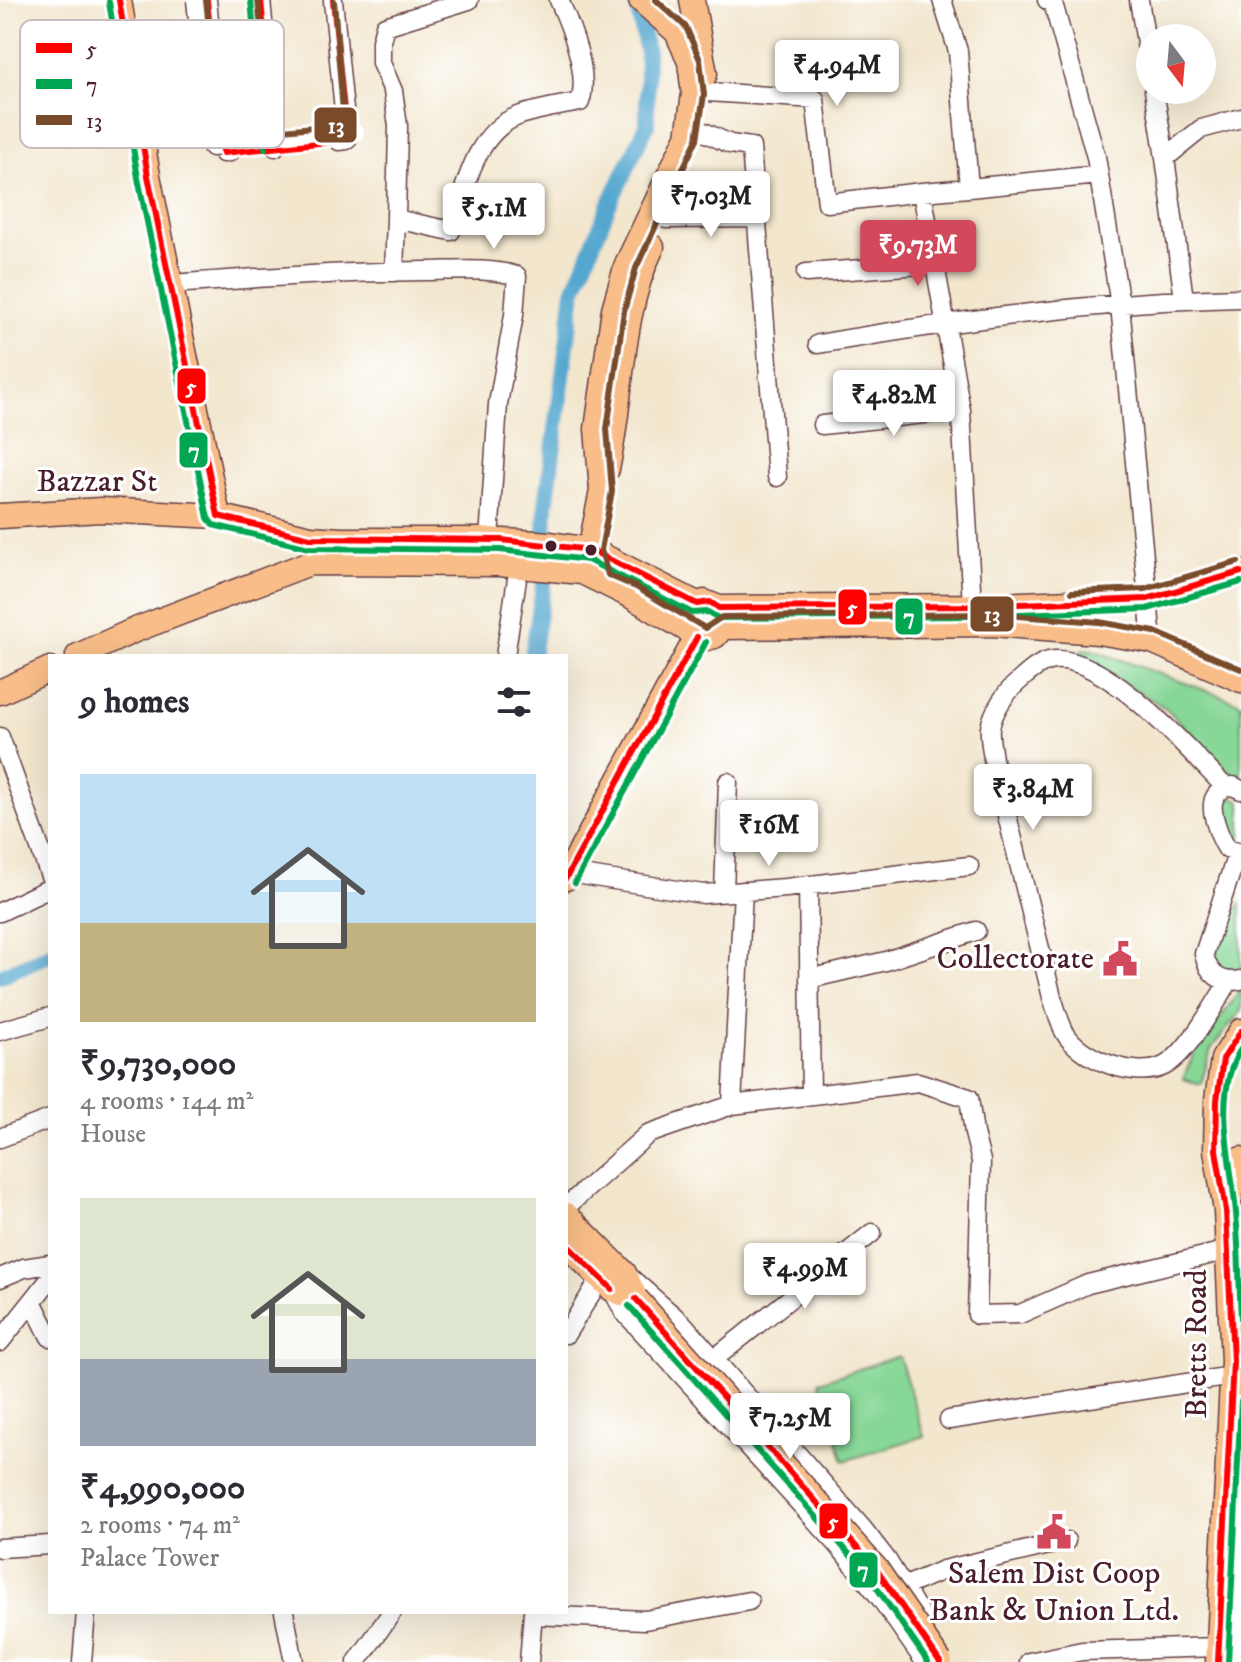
<!DOCTYPE html>
<html lang="en">
<head>
<meta charset="utf-8">
<style>
  :root { --surface:#fff; --page:#f2f2f3; --text:#2b2b33; --muted:#7c7c81; --accent:#d1495b }
  body { margin:0; font-family:"IM FELL DW Pica",serif; background:var(--page); color:var(--text); height:100vh; display:flex; flex-direction:column; font-size:30px; white-space:nowrap }
  * { box-sizing:border-box; margin:0 }
  p { font-size:26px; color:var(--muted) }
  .icon { flex:none; width:44px; height:44px; fill:none; stroke:currentColor; stroke-width:2; stroke-linecap:round; stroke-linejoin:round }
  .map { position:relative; flex:1; overflow:hidden }
  .side { position:absolute; left:48px; top:654px; width:520px; height:960px; display:flex; flex-direction:column; background:var(--surface); border-radius:0px; box-shadow:0 8px 32px #0002 }
  .side>* { flex:none }
  .needle { width:52px; rotate:164deg }
  .tools { position:absolute; left:1136px; top:24px; display:grid; gap:16px }
  .tools a { display:grid; place-items:center; width:80px; height:80px; border-radius:50%; background:var(--surface); box-shadow:0 8px 32px #0002; font-size:40px }
  .price { position:absolute; translate:-50% -68px; padding:0 18px; border-radius:8px; background:#fff; color:#222; font-size:26px; line-height:52px; filter:drop-shadow(0 2px 4px #0008) }
  .price::after { content:''; position:absolute; left:50%; top:48px; width:24px; height:18px; margin-left:-12px; background:inherit; clip-path:polygon(0 0,100% 0,50% 100%) }
  .price.active { background:var(--accent); color:#fff }
  ul { padding:0; list-style:none }
  li { display:grid; align-content:center; gap:16px; height:424px; padding:0 32px }
  li span { display:grid; place-items:center; height:248px; border-radius:0px; color:#555 }
  li>.icon { margin-inline-start:auto }
  span .icon { width:144px; height:144px; fill:#fffc; stroke-width:1 }
  li b { font-size:34px }
  h2 { display:flex; justify-content:space-between; align-items:center; height:96px; padding:0 32px; font-size:34px }
  .map>svg:first-child { display:block }
  .green { fill:#87d797; stroke:#687b61; stroke-width:2 }
  .lines { fill:none; stroke-linecap:round; stroke-linejoin:round }
  .canal { stroke:#54a7cf; stroke-width:16 }
  .minor-casing { stroke:#633d43; stroke-width:21 }
  .major-casing { stroke:#633d43; stroke-width:27 }
  .minor { stroke:#fff; stroke-width:18 }
  .major { stroke:#f8bd89; stroke-width:24 }
  .minor-bridge-casing { stroke:#633d43; stroke-width:21; stroke-linecap:butt }
  .major-bridge-casing { stroke:#633d43; stroke-width:27; stroke-linecap:butt }
  .minor-bridge { stroke:#fff; stroke-width:18 }
  .major-bridge { stroke:#f8bd89; stroke-width:24 }
  .bus-1-casing { stroke:#fff; stroke-width:12 }
  .bus-2-casing { stroke:#fff; stroke-width:12 }
  .bus-3-casing { stroke:#fff; stroke-width:12 }
  .bus-1 { stroke:#f00; stroke-width:6 }
  .bus-2 { stroke:#00a651; stroke-width:6 }
  .bus-3 { stroke:#7a4b2a; stroke-width:6 }
  .bus-dot { fill:#4a1f2b; stroke:#fff; stroke-width:3 }
  .labels { text-anchor:middle; dominant-baseline:central; stroke-width:6; stroke-linejoin:round; paint-order:stroke }
  .street-label { font-size:32px; fill:#4a1f2b; stroke:#fff }
  .poi-label { font-size:32px; fill:#4a1f2b; stroke:#fff; text-anchor:end }
  .key { fill:#fff; stroke:#c9bcbf; stroke-width:2 }
  .key-label { font-size:22px; fill:#4a1f2b }
  .line-badge { stroke:#fff; stroke-width:3 }
  .badge-label { font-size:22px; text-anchor:middle; font-weight:bold; fill:#fff }
</style>
</head>
<body>
<div class="map">
<svg width="1241" height="1662" viewBox="0 0 1241 1662">
  <rect width="100%" height="100%" fill="#fff"/>
  <filter id="ink" filterUnits="userSpaceOnUse"><feTurbulence type="fractalNoise" baseFrequency=".0125" numOctaves="2"/><feDisplacementMap in="SourceGraphic" scale="16" xChannelSelector="R" yChannelSelector="G"/><feConvolveMatrix kernelMatrix="1 2 1 2 8 2 1 2 1" color-interpolation-filters="sRGB"/></filter>
  <filter id="wash" filterUnits="userSpaceOnUse"><feTurbulence type="fractalNoise" baseFrequency=".006" numOctaves="4" result="noise"/><feDisplacementMap in="SourceGraphic" scale="32" xChannelSelector="R" yChannelSelector="G"/><feGaussianBlur stdDeviation="1.8" result="paint"/><feColorMatrix in="noise" values="0 0 0 0 0 0 0 0 0 0 0 0 0 0 0 0 0 1.4 0 .05"/><feComposite in="paint" operator="in"/></filter>
  <g filter="url(#wash)">
    <rect width="100%" height="100%" fill="#f2e6cd"/>
    <!-- green -->
    <path class="green" d="M1082,649L1093,650L1241,703V780L1237,779L1167,709L1081,658Z
      M1233,797L1241,801V845L1233,843L1219,810L1220,803Z
      M1241,902V967C1227,973 1221,967 1213,957C1217,937 1232,921 1241,902Z
      M1241,990V1011L1211,1049L1201,1084L1183,1079L1195,1051Z
      M899,1356L924,1436L844,1461L819,1382Z"/>
    <g class="lines">
      <!-- canal -->
      <path class="canal" d="M532,656L543,588L546,506L574,291L608,207L647,125V53L636,0
        M0,976L50,954"/>
    </g>
  </g>
  <g filter="url(#ink)">
    <g class="lines">
      <!-- minor casing -->
      <g class="minor-casing">
        <path id="minor" d="M207,0L223,153L230,152
          M261,0L275,147
          M333,0L347,140L339,141
          M469,0L385,26L381,41V63L393,91L398,126L396,219L451,231C464,192 474,132 518,116C538,109 560,106 580,102C590,73 571,27 559,0
          M942,0L958,51L969,188L922,192L961,410L972,606
          M1047,0L1053,3L1096,157L1120,305L1152,641
          M1139,0L1150,67
          M1154,90L1165,158
          M708,92L815,99L827,203L922,192
          M704,132L730,144L751,147L777,477
          M969,188L1099,175
          M666,219L756,218
          M394,272L396,219
          M806,273L935,264
          M172,284C256,278 340,272 425,271C454,271 489,267 517,276L514,315L498,404L489,540
          M1184,299L1165,158L1201,129L1241,118
          M818,344C958,320 1099,301 1241,298
          M822,425L961,410
          M505,656L519,566
          M0,737L50,876
          M1225,787C1192,753 1100,648 1049,661C1037,664 1027,674 1018,682C1006,692 993,711 990,728C989,738 992,750 993,759L1052,997C1056,1009 1059,1022 1065,1033C1080,1059 1136,1080 1164,1066C1187,1054 1214,1005 1228,983
          M1241,790L1233,786L1225,787C1222,790 1217,793 1215,797C1208,809 1220,838 1227,849L1241,853
          M1237,854L1204,954C1208,974 1220,984 1241,980
          M569,873L703,894L786,888L969,866
          M808,885L811,1094
          M724,892L728,782
          M0,912L50,888
          M809,979L886,961L976,931
          M0,1031L50,1017
          M732,1105L918,1082L969,1098L974,1133L981,1161L977,1315L1020,1314L1088,1284L1229,1250
          M0,1138L50,1119
          M566,1207L648,1134L732,1105L743,891
          M626,1274L684,1325L863,1529L887,1560L922,1617
          M0,1278L24,1268L50,1264
          M612,1289L624,1312L838,1545L881,1599L925,1662
          M33,1303L50,1337
          M566,1334L607,1268
          M0,1342L50,1279
          M714,1359L872,1233
          M949,1420L1232,1376
          M0,1548L50,1545
          M894,1591L943,1570L1066,1541
          M284,1612L294,1662
          M534,1615L645,1620L749,1601
          M82,1662L86,1612
          M357,1662L392,1612
          M529,1662L533,1612
          M1029,1662L1082,1651L1220,1647"/>
      </g>
      <!-- major casing -->
      <g class="major-casing">
        <path id="major" d="M119,0L148,176L218,516
          M692,0L705,74
          M607,469C623,397 619,314 652,247
          M0,516L101,510L218,516L310,538L341,540H489L551,544L591,550L697,604
          M595,564L592,540L602,491L597,429L614,309L627,264L688,136L694,94L690,62L677,32L641,0
          M719,608L972,606L1147,599L1241,572
          M722,627L992,624L1098,632L1152,641L1241,680
          M78,656L135,630L310,563L499,564L582,572L631,596L703,639L715,636L722,627L723,615L719,608L704,602L692,607L687,617L688,629
          M0,692L50,669
          M566,878L697,637
          M1228,1205L1241,1159
          M566,1215L624,1273L636,1299
          M566,1244L612,1289L636,1299
          M1218,1662L1233,1361L1226,1211L1216,1150L1217,1100L1223,1059L1241,1031"/>
      </g>
      <!-- minor -->
      <use href="#minor" class="minor"/>
      <!-- major -->
      <use href="#major" class="major"/>
      <!-- minor-bridge casing -->
      <g class="minor-bridge-casing">
        <path id="minor-bridge" d="M196,0L212,147L355,133"/>
      </g>
      <!-- major-bridge casing -->
      <g class="major-bridge-casing">
        <path id="major-bridge" d="M636,1299L876,1569L940,1662"/>
      </g>
      <!-- minor-bridge -->
      <use href="#minor-bridge" class="minor-bridge"/>
      <!-- major-bridge -->
      <use href="#major-bridge" class="major-bridge"/>
      <!-- bus-1 casing -->
      <g class="bus-1-casing">
        <path id="bus-1" d="M119,0L148,176L218,516L310,538L501,540L591,550L697,604L710,602L719,608L972,606L1147,599L1241,572
          M207,0L223,153L347,140L333,0
          M261,0L275,147
          M566,878L697,637
          M566,1244L612,1289
          M636,1299L876,1569L940,1662
          M1218,1662L1233,1361L1226,1211L1216,1150L1217,1100L1223,1059L1241,1031"/>
      </g>
      <!-- bus-2 casing -->
      <g class="bus-2-casing">
        <path id="bus-2" d="M251,1L265,148
          M109,2L138,178L208,518L213,525L309,548L500,550L588,560L692,613L708,612L718,618L972,616L1147,609L1241,582
          M575,883L706,642
          M1241,1049C1211,1095 1232,1163 1236,1213C1239,1248 1239,1283 1241,1318
          M629,1306L868,1575L928,1662
          M1228,1662L1241,1401"/>
      </g>
      <!-- bus-3 casing -->
      <g class="bus-3-casing">
        <path id="bus-3" d="M206,0L221,136L344,124L334,1
          M258,0L273,140
          M656,0L686,27L700,60L704,95L697,139L636,268L624,311L607,429L612,491L601,550L608,575L636,587L705,628L722,617L992,614L1099,622L1155,632L1241,669
          M1072,592L1145,589L1238,562"/>
      </g>
      <!-- bus-1 -->
      <use href="#bus-1" class="bus-1"/>
      <!-- bus-2 -->
      <use href="#bus-2" class="bus-2"/>
      <!-- bus-3 -->
      <use href="#bus-3" class="bus-3"/>
    </g>
  </g>
  <!-- icons -->
  <defs>
    <g id="civic-bare" transform="scale(2.76)"><path d="M-.6-6.5H3V-4.5H.6V-3L4-1V1h2V6H-6V1h2V-1L-.6-3ZM-1.2 2.5V6h2.4V2.5Z" fill="#d1495b" stroke="#fff" stroke-width="2.5" paint-order="stroke"/></g>
  </defs>
  <g fill-rule="evenodd">
    <use href="#civic-bare" x="1120" y="959"/>
    <use href="#civic-bare" x="1054" y="1532"/>
  </g>
  <!-- markers -->
  <g class="bus-dot">
    <circle cx="551" cy="546" r="7"/>
    <circle cx="591" cy="550" r="7"/>
  </g>
  <g class="labels">
    <!-- street labels -->
    <g class="street-label">
      <text x="97" y="482">Bazzar St</text>
      <text transform="translate(1197 1344) rotate(-90)">Bretts Road</text>
    </g>
    <!-- poi labels -->
    <g class="poi-label">
      <text x="1094" y="959">Collectorate</text>
      <text x="1054" y="1574" text-anchor="middle">Salem Dist Coop<tspan x="1054" dy="37">Bank &amp; Union Ltd.</tspan></text>
    </g>
  </g>
  <!-- legend -->
  <rect x="20" y="20" width="264" height="128" rx="12" class="key"/>
  <rect x="36" y="43" width="36" height="10" fill="#f00"/>
  <rect x="36" y="79" width="36" height="10" fill="#00a651"/>
  <rect x="36" y="115" width="36" height="10" fill="#7a4b2a"/>
  <g class="key-label">
    <text x="86" y="56">5</text>
    <text x="86" y="92">7</text>
    <text x="86" y="128">13</text>
  </g>
  <g class="line-badge">
    <rect x="313" y="106" width="45" height="38" rx="8" fill="#7a4b2a"/>
    <rect x="176" y="367" width="31" height="38" rx="8" fill="#f00"/>
    <rect x="178" y="431" width="31" height="38" rx="8" fill="#00a651"/>
    <rect x="837" y="588" width="31" height="38" rx="8" fill="#f00"/>
    <rect x="969" y="595" width="46" height="38" rx="8" fill="#7a4b2a"/>
    <rect x="894" y="597" width="30" height="39" rx="8" fill="#00a651"/>
    <rect x="818" y="1502" width="31" height="38" rx="8" fill="#f00"/>
    <rect x="848" y="1551" width="31" height="38" rx="8" fill="#00a651"/>
  </g>
  <g class="badge-label">
    <text x="336" y="133">13</text>
    <text x="191" y="394">5</text>
    <text x="194" y="458">7</text>
    <text x="852" y="615">5</text>
    <text x="992" y="622">13</text>
    <text x="909" y="624">7</text>
    <text x="833" y="1529">5</text>
    <text x="863" y="1577">7</text>
  </g>
</svg>
<div class="tools">
<a><svg class="needle" viewBox="-14 -14 28 28"><path d="M0-13l5 13h-10z" fill="#e53935"/><path d="M0 13l5-13h-10z" fill="#7c7c81"/></svg></a>
</div>
<b class="price" style="left:837px;top:108px">₹4.94M</b>
<b class="price" style="left:711px;top:239px">₹7.03M</b>
<b class="price" style="left:494px;top:251px">₹5.1M</b>
<b class="price active" style="left:918px;top:288px">₹9.73M</b>
<b class="price" style="left:894px;top:438px">₹4.82M</b>
<b class="price" style="left:1033px;top:832px">₹3.84M</b>
<b class="price" style="left:769px;top:868px">₹16M</b>
<b class="price" style="left:805px;top:1311px">₹4.99M</b>
<b class="price" style="left:790px;top:1461px">₹7.25M</b>
<section class="side">
<h2>9 homes<svg class="icon" aria-label="filters" viewBox="0 0 24 24"><path d="M4 7h16M4 17h16"/><circle cx="9" cy="7" r="2"/><circle cx="15" cy="17" r="2"/></svg></h2>
<ul>
<li><span style="background:linear-gradient(#bfe0f5 60%,#c2b280 0)"><svg class="icon" aria-label="home" viewBox="0 0 24 24"><path d="M3 11l9-7 9 7M6 9v11h12V9"/></svg></span><div><b>₹9,730,000</b><p>4 rooms · 144 m²</p><p>House</p></div></li>
<li><span style="background:linear-gradient(#dfe7d0 65%,#9aa5b1 0)"><svg class="icon" aria-label="home" viewBox="0 0 24 24"><path d="M3 11l9-7 9 7M6 9v11h12V9"/></svg></span><div><b>₹4,990,000</b><p>2 rooms · 74 m²</p><p>Palace Tower</p></div></li>
</ul>
</section>
</div>
</body>
</html>
